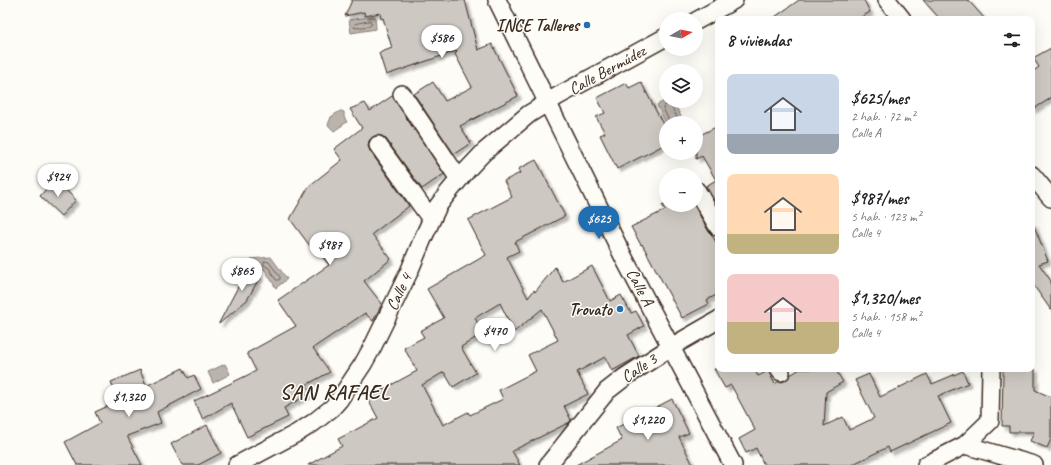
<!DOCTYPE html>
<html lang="es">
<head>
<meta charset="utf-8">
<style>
  :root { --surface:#fff; --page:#f6f6f6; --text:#202124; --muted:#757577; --accent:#1f6fb2 }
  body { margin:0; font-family:Caveat,sans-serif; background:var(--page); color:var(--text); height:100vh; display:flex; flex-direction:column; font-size:15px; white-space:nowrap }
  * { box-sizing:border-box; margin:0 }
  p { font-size:13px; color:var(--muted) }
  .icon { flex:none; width:22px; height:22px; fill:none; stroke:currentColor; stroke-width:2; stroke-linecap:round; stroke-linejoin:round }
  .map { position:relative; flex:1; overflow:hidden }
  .details { position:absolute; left:715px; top:16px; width:320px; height:356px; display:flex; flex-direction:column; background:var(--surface); border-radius:8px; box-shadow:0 4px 16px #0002 }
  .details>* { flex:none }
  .needle { width:26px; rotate:81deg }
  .tools { position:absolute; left:659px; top:12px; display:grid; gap:8px }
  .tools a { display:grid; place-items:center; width:44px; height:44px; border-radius:50%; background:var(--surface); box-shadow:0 4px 16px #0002; font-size:20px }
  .price { position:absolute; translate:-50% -34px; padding:0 9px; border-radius:14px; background:#fff; color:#222; font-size:13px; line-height:26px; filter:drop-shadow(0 1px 2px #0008) }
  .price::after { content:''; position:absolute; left:50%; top:24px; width:12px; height:9px; margin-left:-6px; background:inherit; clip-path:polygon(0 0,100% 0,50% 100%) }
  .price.active { background:var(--accent); color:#fff }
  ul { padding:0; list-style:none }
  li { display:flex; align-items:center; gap:12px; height:100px; padding:0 12px }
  li span { display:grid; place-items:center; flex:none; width:112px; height:80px; border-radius:8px; color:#555 }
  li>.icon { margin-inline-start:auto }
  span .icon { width:48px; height:48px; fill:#fffc; stroke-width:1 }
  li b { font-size:17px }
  h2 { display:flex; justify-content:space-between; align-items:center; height:48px; padding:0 12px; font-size:17px }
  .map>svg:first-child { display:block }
  .water { fill:#bbb4ad; stroke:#887d74 }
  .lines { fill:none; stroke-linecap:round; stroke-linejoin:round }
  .shore { stroke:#6e6157; stroke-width:1 }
  .building { fill:#cdc8c2; stroke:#3b2a1e; fill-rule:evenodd; filter:url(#shadow) }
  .minor-casing { stroke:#3b2a1e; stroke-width:20 }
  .minor { stroke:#fdfcf7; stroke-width:17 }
  .poi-dot { fill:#1f6fb2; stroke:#fdfcf7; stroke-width:1.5 }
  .labels { text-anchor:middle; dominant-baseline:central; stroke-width:3; stroke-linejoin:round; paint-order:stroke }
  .poi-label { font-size:17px; font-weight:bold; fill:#3b2a1e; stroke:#fdfcf7; text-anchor:end }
  .street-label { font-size:17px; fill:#3b2a1e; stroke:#fdfcf7 }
  .district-label { font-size:21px; font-weight:bold; letter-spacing:1px; fill:#3b2a1e; stroke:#fdfcf7 }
</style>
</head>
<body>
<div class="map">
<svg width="1051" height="465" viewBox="0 0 1051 465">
  <defs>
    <filter id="shadow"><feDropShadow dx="3.5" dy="3.5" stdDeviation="1" flood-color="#0004"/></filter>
  </defs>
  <rect width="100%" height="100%" fill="#fdfcf7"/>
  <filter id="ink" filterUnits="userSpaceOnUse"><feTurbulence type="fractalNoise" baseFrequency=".025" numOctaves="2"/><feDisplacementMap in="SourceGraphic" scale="8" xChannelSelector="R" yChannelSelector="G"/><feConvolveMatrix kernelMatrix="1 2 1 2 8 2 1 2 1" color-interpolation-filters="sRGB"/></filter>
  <g filter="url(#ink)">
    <!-- water -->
    <path class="water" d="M375,16L376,29L351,33L349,20Z
      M666,100V101H673L684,122L666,123L657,105Z
      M340,111H341L344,112V117L347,122L334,131L328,125L331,117Z
      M271,257L287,279L276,288L265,270L250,263L251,259Z
      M225,364L230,374L213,383L208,372Z"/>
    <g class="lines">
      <!-- shore -->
      <path class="shore" d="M370,21L372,24L370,26L356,28L354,27L355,24Z
        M670,123L663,108L664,106L668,103L670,104L680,123
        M265,261L269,262L280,277V279L279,280H276L269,268L264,265V263Z"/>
    </g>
    <!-- building -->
    <path class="building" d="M352,0H465L478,50L492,44L518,96L460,126L471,143L454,154L414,94L433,82L445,101L472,87L455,54L457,52L456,51L386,75L379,53L392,48L383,18L381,19L380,13L365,16L364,12L345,16Z
      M799,0H864L870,12L858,19H772Z
      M923,0H968L985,19H940Z
      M1051,48V98L1032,110V72L1039,67L1033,58Z
      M641,82L666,130V144L617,169L600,135L605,133L596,117L605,113L597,98L626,83L629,88Z
      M392,96L444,174L422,189L386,139L382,136L377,135L373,137L369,141L368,146L370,151L409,206L372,234L391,259L364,281L382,304L373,321L365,313L313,348L330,372L306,385L311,393L284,408L288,417L247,437L231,403L203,419L194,401L256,371L247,353L296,326L278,300L329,265L312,244L310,246L290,219L309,186L342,160L334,149L362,128L350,109L365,103L370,111Z
      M718,126V201L716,203L706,186L716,180L702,156L696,159V137Z
      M536,160L565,216L515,242L519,251L507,257L528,298L534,290L535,292L555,267L563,282L592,266L610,301L621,295L631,313L636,311L644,326L628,335L639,356L612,371L605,357L577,372L588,394L564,406L571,420L570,422L512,451L520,465H308L342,446L338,439L378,418L367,398L417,371L404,348L424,337L420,331L444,318L427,289L486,255L468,220L512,197L504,181L520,173L518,169ZM500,303L514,332L542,309L558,340L528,355L536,371L499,390L503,399L470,415L468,412L443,425L422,385L444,372L453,387L476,373L461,347L483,333L475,318Z
      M55,179L76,200L61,216L40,196Z
      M662,205H694L709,232L712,235L718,246V294L707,300L709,304L682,318L642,244L641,245L631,227L665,210Z
      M1032,223H1033L1048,261L1039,264L1051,281V310L1032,283Z
      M250,264L260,277L247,300L219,324V323Z
      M183,368L188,378L194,375L201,389L157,412L161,423L127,436L142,465H77L65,442L100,423L95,412L119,401L111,382L140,370L146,386Z
      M714,369H754L758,376L768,371L775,384L779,381L782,382L786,380L790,375L800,369H835L843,382L826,392L824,426L843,417L849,430L874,418L855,380L869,374L880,397L927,374L932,384L963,371L968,383L938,396L951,423L890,452L888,447L851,465H764L756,448L746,453L739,439L755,430L731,385L725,388Z
      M1003,369H1035V390L1051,397V439L1047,448L1030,441L1034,432H1009V426H1002Z
      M672,399L689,433L679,437L693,465H576L622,440L616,428Z
      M207,425L221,453L198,465H182L171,444Z"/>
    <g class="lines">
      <!-- minor casing -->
      <g class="minor-casing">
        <path id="minor" d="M497,0L624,258L733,465
          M887,0L902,19
          M696,21L734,0
          M402,94L459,179
          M378,145L431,219
          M1032,175L1051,198
          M697,191L718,227
          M779,369L781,372
          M965,445L990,421L991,369
          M237,465L297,433L313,423L332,408L339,400L363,364L373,346L409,272L424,236L438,206L447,194L467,170L484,152L529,114L558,96L666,37
          M548,465L607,391L625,377L671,347L718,320
          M926,465L965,445L1034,465"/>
      </g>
      <!-- minor -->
      <use href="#minor" class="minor"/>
    </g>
  </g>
  <!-- markers -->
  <g class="poi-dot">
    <circle cx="587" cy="25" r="4"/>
    <circle cx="620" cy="309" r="4"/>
  </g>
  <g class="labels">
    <!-- poi labels -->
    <g class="poi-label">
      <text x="579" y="25">INCE Talleres</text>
      <text x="612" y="309">Trovato</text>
    </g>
    <!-- street labels -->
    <g class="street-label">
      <text transform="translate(607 70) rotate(-29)">Calle Bermúdez</text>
      <text transform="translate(640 287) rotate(62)">Calle A</text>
      <text transform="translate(399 292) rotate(-65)">Calle 4</text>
      <text transform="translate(639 368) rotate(-34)">Calle 3</text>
    </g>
    <!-- district labels -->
    <g class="district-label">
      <text x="335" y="392">SAN RAFAEL</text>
    </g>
  </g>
</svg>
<div class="tools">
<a><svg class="needle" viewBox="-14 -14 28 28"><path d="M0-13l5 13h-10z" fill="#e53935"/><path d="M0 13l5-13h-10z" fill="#757577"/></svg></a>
<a><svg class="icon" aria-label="layers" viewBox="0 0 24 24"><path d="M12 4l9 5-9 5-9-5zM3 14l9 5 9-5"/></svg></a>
<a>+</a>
<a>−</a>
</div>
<b class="price" style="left:442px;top:59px">$586</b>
<b class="price" style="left:58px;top:198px">$924</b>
<b class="price active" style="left:599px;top:240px">$625</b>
<b class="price" style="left:330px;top:266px">$987</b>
<b class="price" style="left:242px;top:292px">$865</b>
<b class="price" style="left:495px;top:352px">$470</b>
<b class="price" style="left:129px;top:418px">$1,320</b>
<b class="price" style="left:648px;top:441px">$1,220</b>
<section class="details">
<h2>8 viviendas<svg class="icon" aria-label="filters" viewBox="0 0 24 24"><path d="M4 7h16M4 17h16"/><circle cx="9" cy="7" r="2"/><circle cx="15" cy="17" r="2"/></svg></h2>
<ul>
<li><span style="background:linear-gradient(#c9d6e8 75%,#9aa5b1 0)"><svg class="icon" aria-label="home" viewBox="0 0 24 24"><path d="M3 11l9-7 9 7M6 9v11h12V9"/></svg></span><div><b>$625/mes</b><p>2 hab. · 72 m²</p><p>Calle A</p></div></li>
<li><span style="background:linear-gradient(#ffd9b3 75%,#c2b280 0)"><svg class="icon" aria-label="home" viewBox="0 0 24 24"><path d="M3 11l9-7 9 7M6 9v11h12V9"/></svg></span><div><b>$987/mes</b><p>5 hab. · 123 m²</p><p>Calle 4</p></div></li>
<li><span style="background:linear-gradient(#f6c9c9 60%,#c2b280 0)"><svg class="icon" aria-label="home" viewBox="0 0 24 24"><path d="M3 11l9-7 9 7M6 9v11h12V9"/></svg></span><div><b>$1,320/mes</b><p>5 hab. · 158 m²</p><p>Calle 4</p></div></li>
</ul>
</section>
</div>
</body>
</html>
